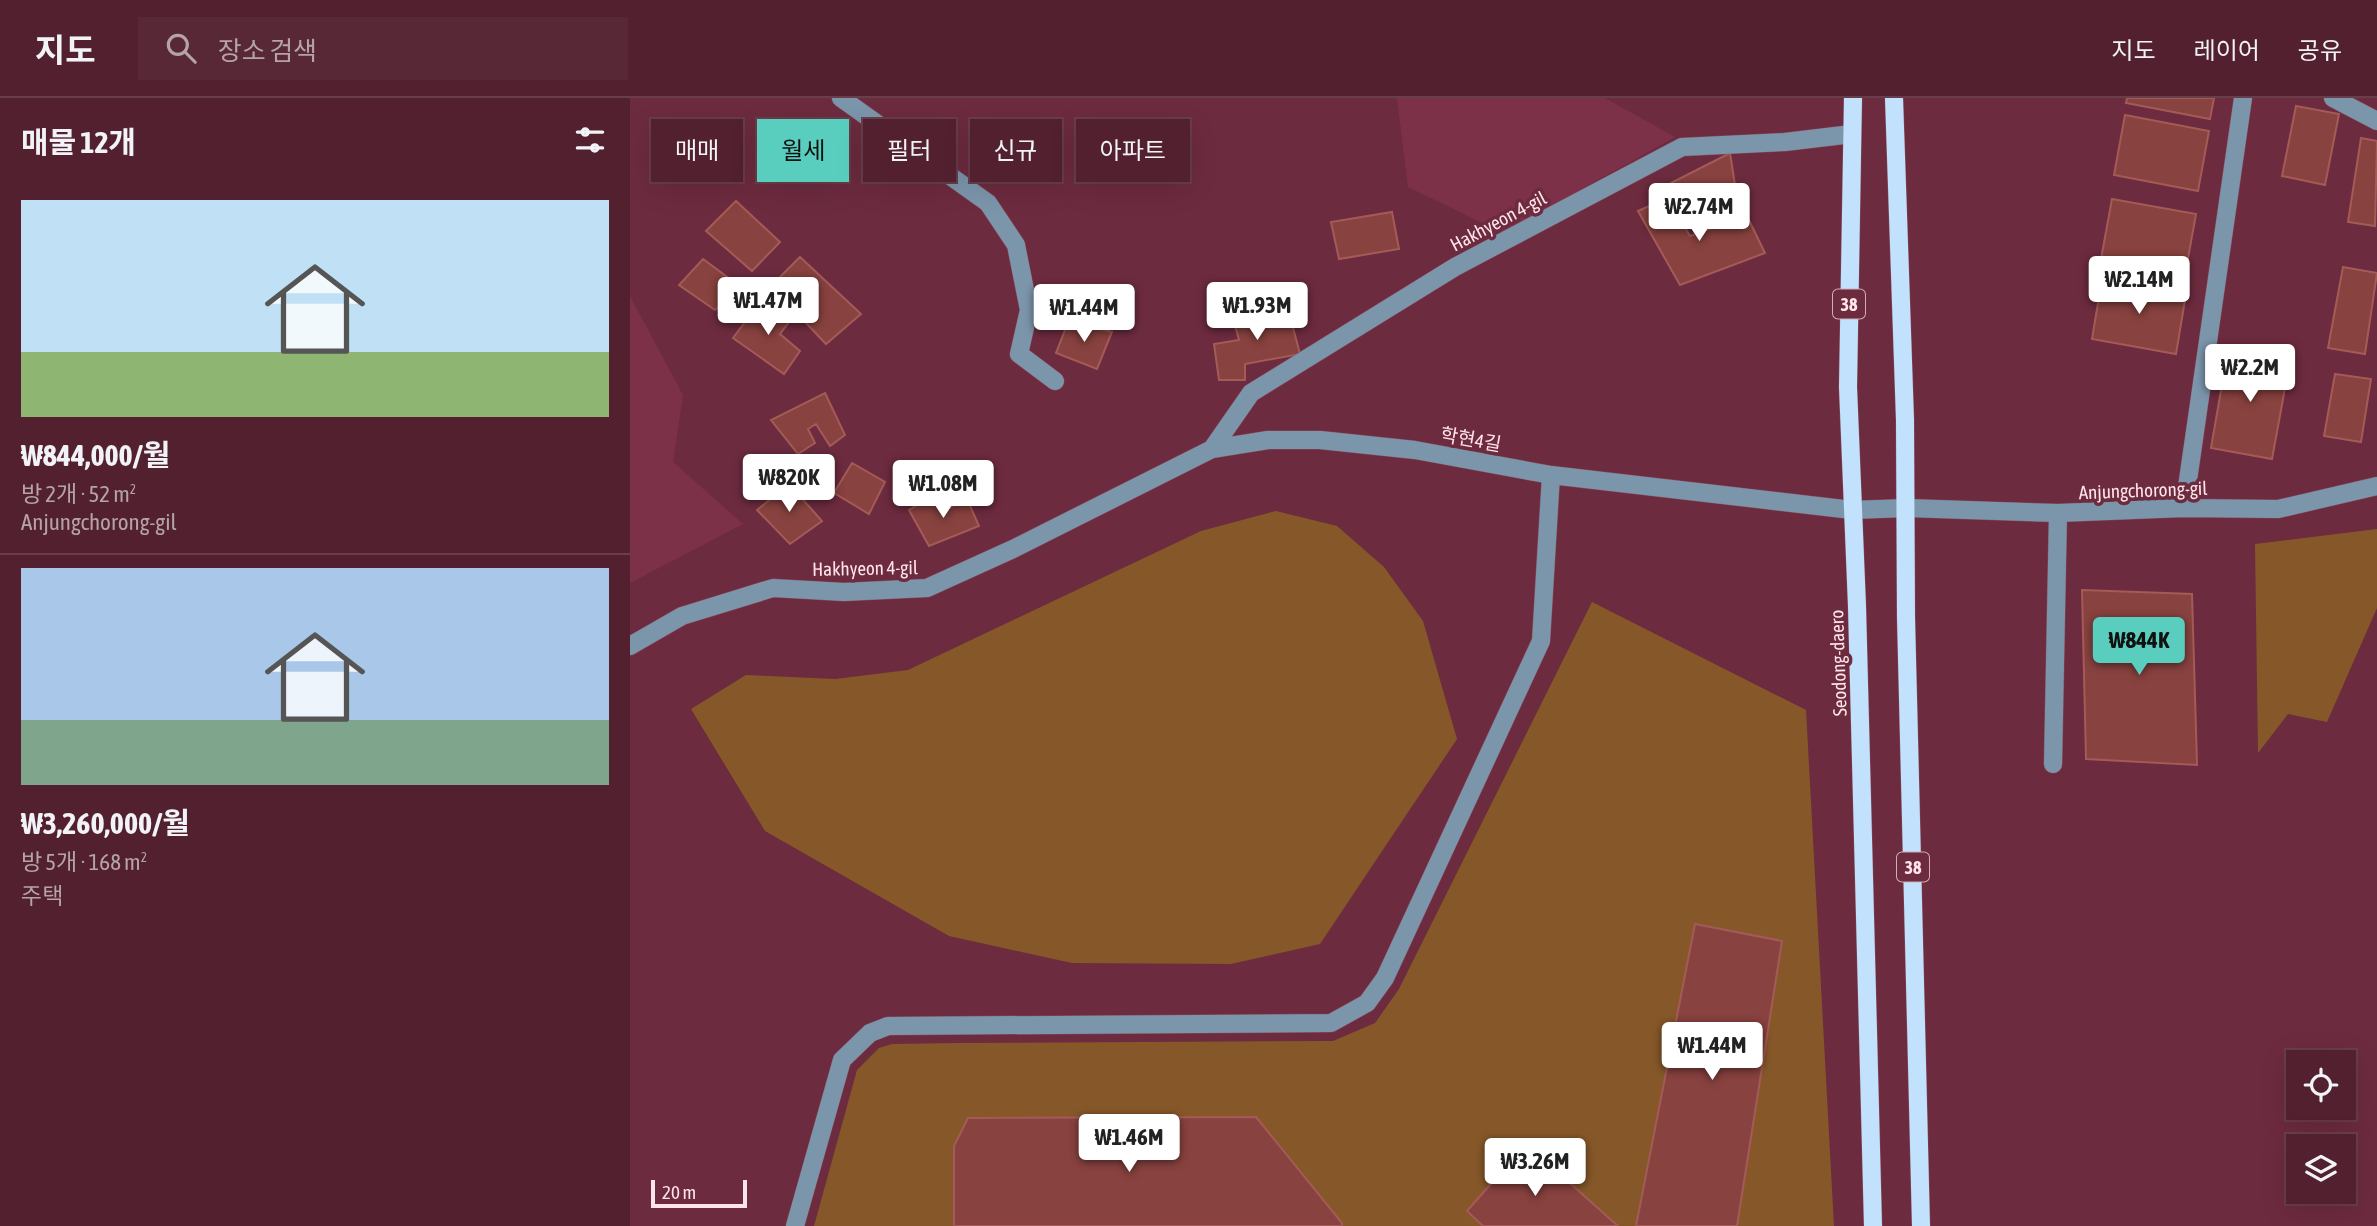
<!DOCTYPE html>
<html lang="ko">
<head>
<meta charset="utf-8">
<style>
  :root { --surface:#52202f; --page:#582837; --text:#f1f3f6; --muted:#b5a3aa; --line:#683e4b; --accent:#59cebf }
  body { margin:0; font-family:"Asap Condensed","Noto Sans KR",sans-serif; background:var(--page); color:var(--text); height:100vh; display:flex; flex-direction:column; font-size:26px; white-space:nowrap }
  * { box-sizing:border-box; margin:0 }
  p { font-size:23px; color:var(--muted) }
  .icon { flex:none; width:38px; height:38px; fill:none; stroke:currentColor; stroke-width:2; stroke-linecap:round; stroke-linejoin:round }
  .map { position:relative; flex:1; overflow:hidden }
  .drawer { display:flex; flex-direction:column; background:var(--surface); width:630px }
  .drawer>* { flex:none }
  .banner { position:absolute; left:21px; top:21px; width:665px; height:63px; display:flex; gap:14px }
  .fabs { position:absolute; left:1656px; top:952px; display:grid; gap:14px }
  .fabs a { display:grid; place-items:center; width:70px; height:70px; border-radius:0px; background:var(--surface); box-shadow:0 7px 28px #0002,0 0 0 2px var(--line); font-size:35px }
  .scale { position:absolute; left:21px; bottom:18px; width:96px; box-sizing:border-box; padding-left:7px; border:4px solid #ffe5ea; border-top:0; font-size:19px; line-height:24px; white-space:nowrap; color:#ffe5ea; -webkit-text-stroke:5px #6d2b3f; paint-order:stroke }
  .price { position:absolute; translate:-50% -60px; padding:0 16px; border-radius:7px; background:#fff; color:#222; font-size:23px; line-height:46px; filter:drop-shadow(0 2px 4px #0008) }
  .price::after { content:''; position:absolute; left:50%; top:42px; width:21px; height:16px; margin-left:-10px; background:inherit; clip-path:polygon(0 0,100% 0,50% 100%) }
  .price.on { background:var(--accent); color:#111 }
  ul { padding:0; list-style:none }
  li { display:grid; align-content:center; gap:14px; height:371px; padding:0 21px }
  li+li { border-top:2px solid var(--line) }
  li span { display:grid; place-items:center; height:217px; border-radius:0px; color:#555 }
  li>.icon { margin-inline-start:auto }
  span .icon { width:126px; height:126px; fill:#fffc; stroke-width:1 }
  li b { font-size:30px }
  h2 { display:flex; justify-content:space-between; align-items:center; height:84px; padding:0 21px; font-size:30px }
  .tag { padding:0 24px; border-radius:0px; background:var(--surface); box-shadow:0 7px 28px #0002,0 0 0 2px var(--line); font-size:24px; line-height:63px }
  .tag.on { background:var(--accent); color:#111 }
  header { display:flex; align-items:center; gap:42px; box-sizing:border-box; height:98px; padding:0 35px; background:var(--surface); border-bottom:2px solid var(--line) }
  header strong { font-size:33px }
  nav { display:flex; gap:38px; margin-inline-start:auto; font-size:24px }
  .search { width:490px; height:63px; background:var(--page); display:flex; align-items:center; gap:18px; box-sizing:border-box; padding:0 24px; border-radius:0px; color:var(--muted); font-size:26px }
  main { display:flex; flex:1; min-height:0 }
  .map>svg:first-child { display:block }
  .built { fill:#7c3148 }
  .green { fill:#865829 }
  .building { fill:#88423f; stroke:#a45b57; stroke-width:2 }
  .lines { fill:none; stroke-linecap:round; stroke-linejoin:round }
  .minor-casing { stroke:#874c5e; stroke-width:19 }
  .major-casing { stroke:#874c5e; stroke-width:19 }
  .minor { stroke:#7b95ab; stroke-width:18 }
  .major { stroke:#c2e1fc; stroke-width:18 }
  .labels { text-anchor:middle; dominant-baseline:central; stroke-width:7; stroke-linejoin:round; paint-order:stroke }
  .shield { fill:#6d2b3f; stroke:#d3adb7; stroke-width:2 }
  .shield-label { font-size:18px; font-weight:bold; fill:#ffe5ea }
  .street-label { font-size:19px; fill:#ffe5ea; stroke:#6d2b3f }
</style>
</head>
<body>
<header>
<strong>지도</strong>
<div class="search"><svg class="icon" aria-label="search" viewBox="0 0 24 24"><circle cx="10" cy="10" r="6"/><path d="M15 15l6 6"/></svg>장소 검색</div>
<nav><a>지도</a><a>레이어</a><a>공유</a></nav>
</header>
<main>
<section class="drawer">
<h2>매물 12개<svg class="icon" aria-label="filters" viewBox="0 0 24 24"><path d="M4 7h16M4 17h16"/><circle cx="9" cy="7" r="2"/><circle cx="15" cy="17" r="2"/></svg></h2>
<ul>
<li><span style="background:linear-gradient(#bfe0f5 70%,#8fb573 0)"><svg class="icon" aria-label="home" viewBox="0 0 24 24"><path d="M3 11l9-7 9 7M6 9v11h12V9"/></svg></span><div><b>₩844,000/월</b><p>방 2개 · 52 m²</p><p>Anjungchorong-gil</p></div></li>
<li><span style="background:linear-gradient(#a9c7e8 70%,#7fa58c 0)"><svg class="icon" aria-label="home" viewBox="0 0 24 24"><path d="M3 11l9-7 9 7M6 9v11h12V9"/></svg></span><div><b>₩3,260,000/월</b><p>방 5개 · 168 m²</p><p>주택</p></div></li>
</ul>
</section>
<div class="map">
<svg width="1747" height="1128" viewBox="0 0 1747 1128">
  <rect width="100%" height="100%" fill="#6d2b3f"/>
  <!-- built -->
  <path class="built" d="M767,0H975L1045,39L873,135L778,89Z
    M0,198L53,297L43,364L113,426L0,485Z"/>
  <!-- green -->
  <path class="green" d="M646,413L707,428L754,469L793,523L827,641L690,846L601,866L442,865L319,838L135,733L61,611L116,577L205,581L278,572L571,433Z
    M1747,431V510L1697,624L1658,616L1628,655L1625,446Z
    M962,504L1176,612L1204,1128H184L227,972L249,950L262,946L329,945L703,943L745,925L769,891Z"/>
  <!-- building -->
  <path class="building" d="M1497,0H1584L1580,21L1496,5Z
    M1666,8L1709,16L1695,87L1652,78Z
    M1495,17L1579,33L1568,93L1484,77Z
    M1731,40L1747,43L1745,128L1718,124Z
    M1100,55L1107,100L1061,124L1041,85Z
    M1037,100L1060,138L1117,118L1135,155L1050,187L1008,113Z
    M1482,101L1566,116L1555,177L1471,161Z
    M106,103L150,144L122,173L76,133Z
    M762,114L769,151L709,161L701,124Z
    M170,159L231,216L196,246L141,188Z
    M73,161L111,189L85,212L49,187Z
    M1713,169L1747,175L1735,256L1698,250Z
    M1472,181L1556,196L1546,256L1462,241Z
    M133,200L159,224L150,236L170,253L154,276L103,240Z
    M657,207L670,256L615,266V282H589L584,246L609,242L603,220Z
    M439,222L482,234L467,271L426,255Z
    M1598,252L1660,263L1642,361L1581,350Z
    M1705,276L1741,281L1731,344L1694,338Z
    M195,295L215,337L200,348L186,326L178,331L185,345L168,356L141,322Z
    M222,365L255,384L239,416L204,395Z
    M159,386L192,423L160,446L127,412Z
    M303,397L312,414L337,401L349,428L299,448L279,412Z
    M1452,492L1562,496L1567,667L1456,661Z
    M1065,826L1152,843L1107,1128H1006Z
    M626,1019L712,1125V1128H324V1048L338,1020Z
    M896,1046L988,1128H853L837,1113Z"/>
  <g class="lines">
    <!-- minor casing -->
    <g class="minor-casing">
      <path id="minor" d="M211,0L358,105L386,147L399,212L389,256L425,283
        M1703,0L1747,23
        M582,351L621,295L825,169L1052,49L1155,44L1222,36
        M1554,410L1613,0
        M0,548L52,518L143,490L214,494L297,490L383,451L582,351L638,342H690L785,352L921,377L1222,412L1277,410L1428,415L1554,410L1648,411L1747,388
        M1423,666L1428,415
        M165,1128L212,962L240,935L258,928L701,925L737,905L755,880L911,543L921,377"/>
    </g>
    <!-- major casing -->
    <g class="major-casing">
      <path id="major" d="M1223,0L1218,289L1227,508L1243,1128
        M1264,0L1275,322L1276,519L1291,1128"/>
    </g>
    <!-- minor -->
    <use href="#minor" class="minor"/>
    <!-- major -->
    <use href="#major" class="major"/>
  </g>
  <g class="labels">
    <!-- shield labels -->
    <g class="shield">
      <rect x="1203" y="191.5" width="32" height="29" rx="5"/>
      <rect x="1267" y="754.5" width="32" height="29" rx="5"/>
    </g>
    <g class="shield-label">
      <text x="1219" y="206">38</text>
      <text x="1283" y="769">38</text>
    </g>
    <!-- street labels -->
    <g class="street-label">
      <text transform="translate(868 123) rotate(-28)">Hakhyeon 4-gil</text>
      <text transform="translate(841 341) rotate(10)">학현4길</text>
      <text transform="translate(1513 392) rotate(-2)">Anjungchorong-gil</text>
      <text transform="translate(235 470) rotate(-1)">Hakhyeon 4-gil</text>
      <text transform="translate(1208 565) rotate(-92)">Seodong-daero</text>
    </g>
  </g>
</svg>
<div class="fabs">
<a><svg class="icon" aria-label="locate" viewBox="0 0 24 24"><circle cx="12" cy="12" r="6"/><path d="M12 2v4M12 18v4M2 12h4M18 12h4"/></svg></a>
<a><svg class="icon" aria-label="layers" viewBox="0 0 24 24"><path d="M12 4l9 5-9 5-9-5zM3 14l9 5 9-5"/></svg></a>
</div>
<div class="scale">20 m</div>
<b class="price" style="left:1069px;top:145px">₩2.74M</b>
<b class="price" style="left:1509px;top:218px">₩2.14M</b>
<b class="price" style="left:138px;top:239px">₩1.47M</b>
<b class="price" style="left:627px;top:244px">₩1.93M</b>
<b class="price" style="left:454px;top:246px">₩1.44M</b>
<b class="price" style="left:1620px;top:306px">₩2.2M</b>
<b class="price" style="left:159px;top:416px">₩820K</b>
<b class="price" style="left:313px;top:422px">₩1.08M</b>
<b class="price on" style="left:1509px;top:579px">₩844K</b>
<b class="price" style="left:1082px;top:984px">₩1.44M</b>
<b class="price" style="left:499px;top:1076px">₩1.46M</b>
<b class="price" style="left:905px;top:1100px">₩3.26M</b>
<div class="banner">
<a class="tag">매매</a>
<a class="tag on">월세</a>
<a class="tag">필터</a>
<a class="tag">신규</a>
<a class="tag">아파트</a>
</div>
</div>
</main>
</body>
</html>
